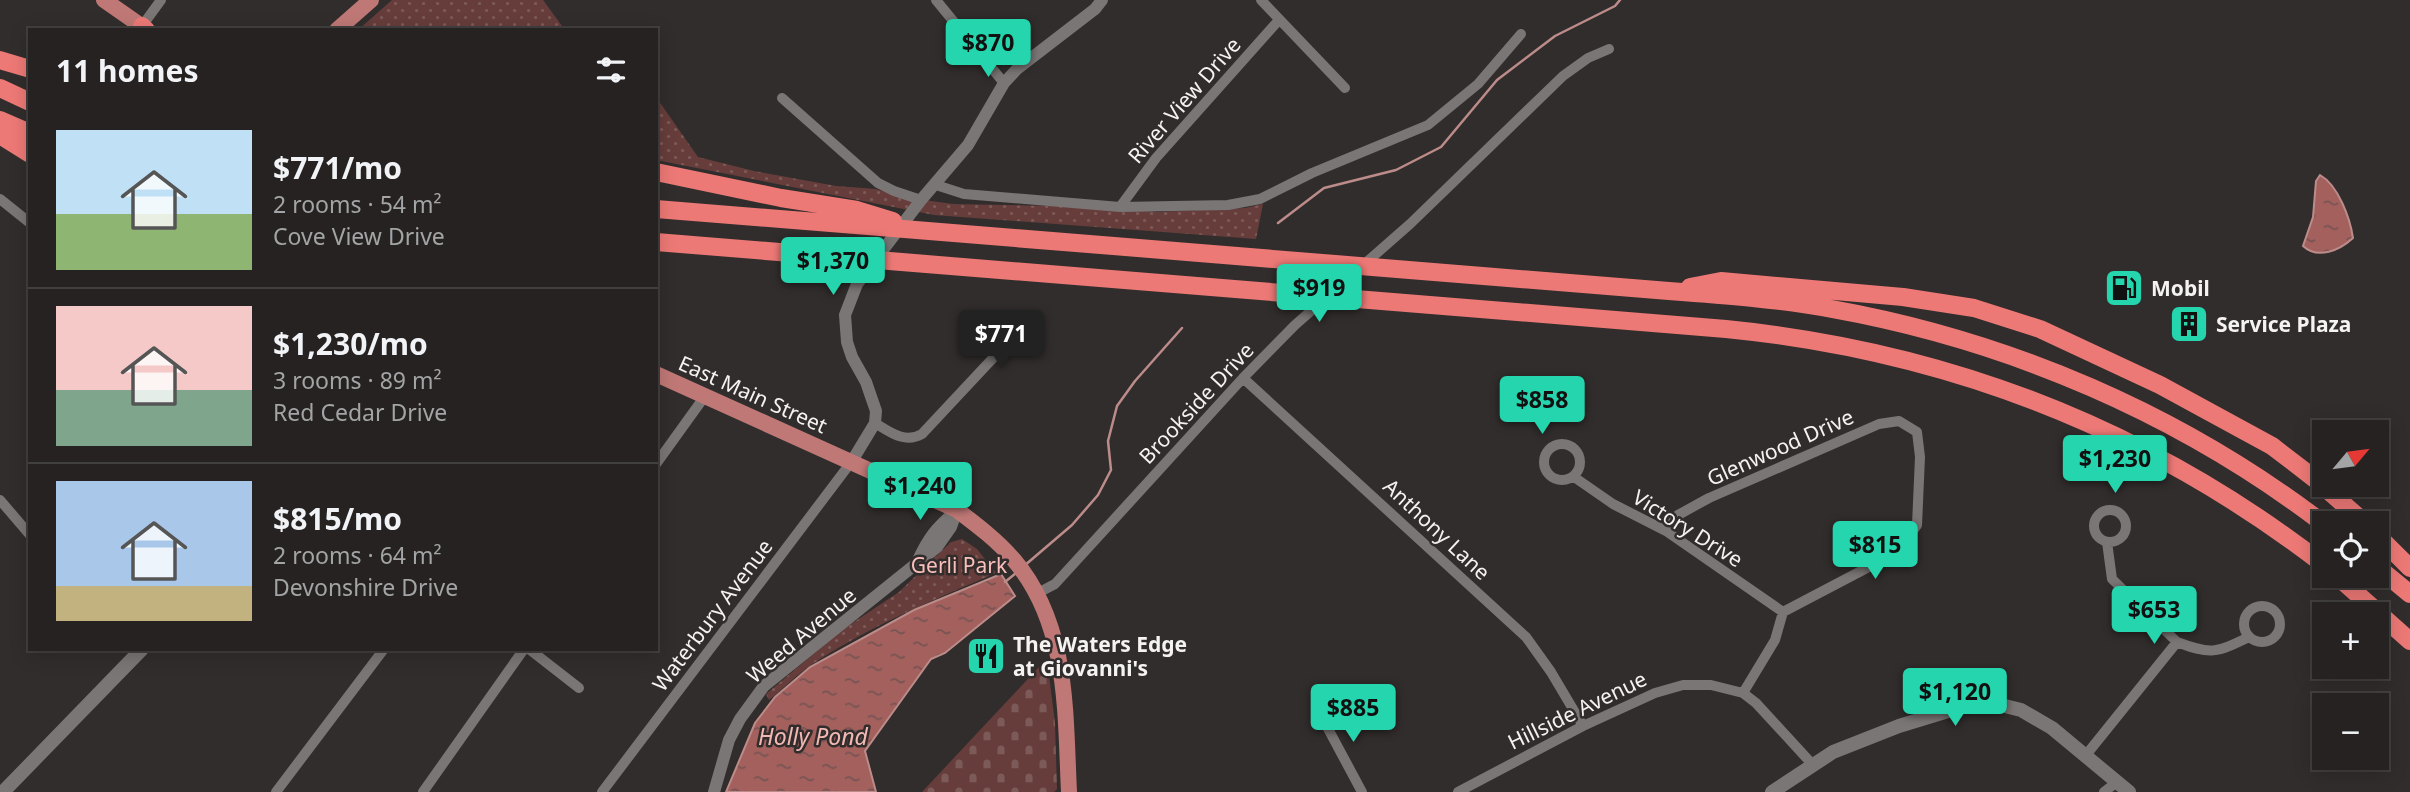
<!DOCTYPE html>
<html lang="en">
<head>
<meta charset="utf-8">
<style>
  :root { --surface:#252221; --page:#2d2a2a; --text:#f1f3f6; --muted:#a3a4a5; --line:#423f3f; --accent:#24d5ae }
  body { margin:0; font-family:"Noto Sans",sans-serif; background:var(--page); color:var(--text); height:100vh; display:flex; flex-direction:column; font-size:26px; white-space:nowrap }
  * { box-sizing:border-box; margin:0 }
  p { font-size:23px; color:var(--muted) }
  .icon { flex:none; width:38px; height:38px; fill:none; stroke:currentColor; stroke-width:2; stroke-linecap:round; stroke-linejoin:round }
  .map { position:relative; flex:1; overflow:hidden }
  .sheet { position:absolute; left:28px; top:28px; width:630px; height:623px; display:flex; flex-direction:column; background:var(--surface); border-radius:0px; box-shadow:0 4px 18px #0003,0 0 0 2px var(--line) }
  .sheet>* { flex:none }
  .needle { width:46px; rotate:61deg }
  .tools { position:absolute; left:2312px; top:420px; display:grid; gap:14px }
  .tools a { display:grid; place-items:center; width:77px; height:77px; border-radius:0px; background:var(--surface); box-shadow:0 4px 18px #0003,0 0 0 2px var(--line); font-size:35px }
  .price { position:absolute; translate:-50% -60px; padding:0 16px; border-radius:7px; background:var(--accent); color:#111; font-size:23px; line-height:46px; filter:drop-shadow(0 2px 4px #0008) }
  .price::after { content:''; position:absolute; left:50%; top:42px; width:21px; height:16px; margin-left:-10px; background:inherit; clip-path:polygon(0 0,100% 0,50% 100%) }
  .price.active { background:#222; color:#fff }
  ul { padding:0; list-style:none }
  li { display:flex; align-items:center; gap:21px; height:175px; padding:0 28px }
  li+li { border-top:2px solid var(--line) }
  li span { display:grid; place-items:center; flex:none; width:196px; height:140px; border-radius:0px; color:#555 }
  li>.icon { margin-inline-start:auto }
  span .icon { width:84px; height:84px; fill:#fffc; stroke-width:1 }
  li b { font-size:30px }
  h2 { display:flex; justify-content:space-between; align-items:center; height:84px; padding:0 28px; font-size:30px }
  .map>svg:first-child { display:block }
  .cemetery { fill:url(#cemetery-stones) }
  .park { fill:url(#park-dots) }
  .water { fill:url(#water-ripples); stroke:#bc8c8a; stroke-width:2 }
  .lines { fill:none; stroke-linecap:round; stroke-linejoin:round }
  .stream { stroke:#bc8c8a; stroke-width:2.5 }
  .minor { stroke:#7a7675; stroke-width:10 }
  .tertiary { stroke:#7a7675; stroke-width:12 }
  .secondary { stroke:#7a7675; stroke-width:14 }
  .primary { stroke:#bf7876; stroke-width:16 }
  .motorway { stroke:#ed7976; stroke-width:18 }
  .labels { text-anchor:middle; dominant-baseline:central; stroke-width:5; stroke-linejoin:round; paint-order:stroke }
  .street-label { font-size:21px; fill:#f5f3f2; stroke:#312d2c }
  .poi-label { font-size:21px; font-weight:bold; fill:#f5f3f2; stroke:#312d2c; text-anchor:start }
  .park-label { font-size:21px; fill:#fcc0bc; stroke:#312d2c }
  .water-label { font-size:23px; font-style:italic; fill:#f4b8b4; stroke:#312d2c }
</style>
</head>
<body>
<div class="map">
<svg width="2410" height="792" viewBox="0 0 2410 792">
  <defs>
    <pattern id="cemetery-stones" width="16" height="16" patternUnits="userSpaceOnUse" patternTransform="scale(1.75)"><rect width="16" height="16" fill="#663d3b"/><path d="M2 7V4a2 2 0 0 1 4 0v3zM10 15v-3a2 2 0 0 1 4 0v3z" fill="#7c5a58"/></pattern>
    <pattern id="park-dots" width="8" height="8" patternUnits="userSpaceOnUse" patternTransform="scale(1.75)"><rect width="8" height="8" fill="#663d3b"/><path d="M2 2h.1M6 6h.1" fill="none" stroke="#7c5a58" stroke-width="1.8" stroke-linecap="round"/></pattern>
    <pattern id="water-ripples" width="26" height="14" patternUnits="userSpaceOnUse" patternTransform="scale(1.75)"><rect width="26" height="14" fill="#a3605d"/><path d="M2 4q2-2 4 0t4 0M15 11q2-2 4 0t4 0" fill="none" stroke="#765453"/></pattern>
  </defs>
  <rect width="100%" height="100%" fill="#312d2c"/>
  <!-- cemetery -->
  <path class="cemetery" d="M1040,666L1048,668L1055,723L1057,789L1054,792H922Z"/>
  <!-- park -->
  <path class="park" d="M392,0H543L565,30H358Z
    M656,97L698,157L754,171L836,186L876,189L902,197L953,204L1109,207L1157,212L1245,208L1263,204L1256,239L934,215L656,160Z
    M962,539L977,549L996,573C933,600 868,627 811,665C796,675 783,689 769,700L766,694L842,630L899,592L951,542Z"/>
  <!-- water -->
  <path class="water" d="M2320,175C2338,185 2350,218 2353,238C2340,250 2318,260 2303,246L2313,217L2316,181Z
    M1001,574L1015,596L945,653L931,659L865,751L876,792H726L755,723L775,697L810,667L914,610Z"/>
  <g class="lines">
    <!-- stream -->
    <path class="stream" d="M1278,223L1324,188L1396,170L1441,147L1497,80L1555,36L1615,6L1620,0
      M1024,566L1072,525L1098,495L1111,470L1108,441L1117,406L1135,381L1182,328
      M1005,582L1016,573"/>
    <!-- minor -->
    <path class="minor" d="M936,0L1004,83
      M1261,0L1345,88
      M142,26L161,0
      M782,98L878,183L894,191L921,200
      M936,185L964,194L1120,207L1228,205L1260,199L1312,173L1428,125L1478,84L1521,34
      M0,199L30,223
      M1120,207L1156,158L1279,20
      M1243,378L1526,637L1551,672L1583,726
      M875,423C890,432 905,444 922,434L1023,326L1010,315L999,316L990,323L991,336L1001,348
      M1544 462a18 18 0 1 1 36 0a18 18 0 1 1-36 0Z
      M656,464L705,396
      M1574,477L1613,504L1666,531L1783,612
      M0,500L30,535
      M2094 526a16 16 0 1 1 32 0a16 16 0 1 1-32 0Z
      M1666,531L1678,515L1709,498L1879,424L1899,421L1917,432L1920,457L1917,525L1902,546L1882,560L1783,612L1775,640L1743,693
      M1036,594L1055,584L1243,378L1295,325L1410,224L1563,76L1588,58L1609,49
      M2244 624a18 18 0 1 1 36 0a18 18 0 1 1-36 0Z
      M2177,642C2211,655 2216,653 2249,637
      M529,649L579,688
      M1318,710L1362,792
      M2086,755L2177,642L2112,579L2107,542
      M276,792L384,649
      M423,792L524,649
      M602,792L852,461
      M1458,792L1583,726L1655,693L1683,685H1711L1743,693L1756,703L1812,764
      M2104,792L2117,782"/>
    <!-- tertiary -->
    <path class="tertiary" d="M852,461L875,423L876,411L866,382L852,357L847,342L845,315L857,284L921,200L968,145L1004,83L1017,69L1095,9L1102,0
      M918,560C929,537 936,528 955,512
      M714,792L729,740L740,719L764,686L937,547L951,527L957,510"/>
    <!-- secondary -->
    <path class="secondary" d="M3,792L142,649
      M1772,792L1833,752L1899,726L1961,707L1997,704L2021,710L2052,728L2129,792"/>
    <!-- primary -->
    <path class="primary" d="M104,0L147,30
      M337,30L371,0
      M656,374L957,510C977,525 998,541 1014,560C1069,625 1065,712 1069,792"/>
    <!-- motorway -->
    <path class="motorway" d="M142,26L146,30
      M0,60L30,69
      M0,88L30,102
      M0,120L30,133
      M0,135L30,154
      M656,172L781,198L857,210L893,221
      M656,209L1669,291C1724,295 1778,299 1832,309C2010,341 2180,414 2324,524
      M656,242L1726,329C1948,351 2147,428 2324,565
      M1690,287L1721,281L1903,297L1974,308L2040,329L2160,385L2272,446L2315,479L2365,523
      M2376,534L2410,568
      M2376,566L2410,594
      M2337,576L2410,641"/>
  </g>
  <!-- icons -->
  <defs>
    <g id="fuel-square" transform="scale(2.0125)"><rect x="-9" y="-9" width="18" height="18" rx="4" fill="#24d5ae" stroke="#312d2c"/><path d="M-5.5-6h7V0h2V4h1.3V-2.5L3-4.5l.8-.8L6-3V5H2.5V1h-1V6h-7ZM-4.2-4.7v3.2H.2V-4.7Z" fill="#111"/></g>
    <g id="building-square" transform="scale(2.0125)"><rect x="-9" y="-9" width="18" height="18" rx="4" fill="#24d5ae" stroke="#312d2c"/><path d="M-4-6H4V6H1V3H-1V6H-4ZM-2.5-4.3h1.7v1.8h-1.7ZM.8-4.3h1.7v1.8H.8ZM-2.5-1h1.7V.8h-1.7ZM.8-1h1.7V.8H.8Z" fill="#111"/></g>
    <g id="restaurant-square" transform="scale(2.0125)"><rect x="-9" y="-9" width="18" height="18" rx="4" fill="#24d5ae" stroke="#312d2c"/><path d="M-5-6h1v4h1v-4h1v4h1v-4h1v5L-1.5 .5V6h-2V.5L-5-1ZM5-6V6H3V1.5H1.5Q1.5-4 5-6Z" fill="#111"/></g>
  </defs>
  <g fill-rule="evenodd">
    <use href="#fuel-square" x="2124" y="288"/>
    <use href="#building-square" x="2189" y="324"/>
    <use href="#restaurant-square" x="986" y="656"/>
  </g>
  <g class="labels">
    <!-- street labels -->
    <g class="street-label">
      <text transform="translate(1184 100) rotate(-49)">River View Drive</text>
      <text transform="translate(753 394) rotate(24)">East Main Street</text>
      <text transform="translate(1196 403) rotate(-47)">Brookside Drive</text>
      <text transform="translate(1780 447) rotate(-24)">Glenwood Drive</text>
      <text transform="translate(1688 528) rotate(32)">Victory Drive</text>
      <text transform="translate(1437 529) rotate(43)">Anthony Lane</text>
      <text transform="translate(712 615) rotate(-53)">Waterbury Avenue</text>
      <text transform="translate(801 635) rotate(-40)">Weed Avenue</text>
      <text transform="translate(1577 710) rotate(-26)">Hillside Avenue</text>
    </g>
    <!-- poi labels -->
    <g class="poi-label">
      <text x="2151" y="288">Mobil</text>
      <text x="2216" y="324">Service Plaza</text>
      <text x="1013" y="644">The Waters Edge<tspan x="1013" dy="24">at Giovanni's</tspan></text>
    </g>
    <!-- park labels -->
    <g class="park-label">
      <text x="959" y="565">Gerli Park</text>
    </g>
    <!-- water labels -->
    <g class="water-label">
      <text x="813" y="736">Holly Pond</text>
    </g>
  </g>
</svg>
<div class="tools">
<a><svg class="needle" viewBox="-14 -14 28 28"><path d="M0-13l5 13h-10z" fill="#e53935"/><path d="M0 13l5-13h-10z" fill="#a3a4a5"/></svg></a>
<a><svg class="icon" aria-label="locate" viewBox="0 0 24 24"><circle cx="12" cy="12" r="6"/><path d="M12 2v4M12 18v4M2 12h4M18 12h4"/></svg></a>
<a>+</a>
<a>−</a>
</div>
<b class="price" style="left:988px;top:79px">$870</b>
<b class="price" style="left:833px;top:297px">$1,370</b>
<b class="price" style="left:1319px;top:324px">$919</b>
<b class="price active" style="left:1001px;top:370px">$771</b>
<b class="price" style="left:1542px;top:436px">$858</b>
<b class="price" style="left:2115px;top:495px">$1,230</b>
<b class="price" style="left:920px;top:522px">$1,240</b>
<b class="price" style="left:1875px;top:581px">$815</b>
<b class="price" style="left:2154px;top:646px">$653</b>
<b class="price" style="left:1955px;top:728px">$1,120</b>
<b class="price" style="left:1353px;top:744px">$885</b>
<section class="sheet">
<h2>11 homes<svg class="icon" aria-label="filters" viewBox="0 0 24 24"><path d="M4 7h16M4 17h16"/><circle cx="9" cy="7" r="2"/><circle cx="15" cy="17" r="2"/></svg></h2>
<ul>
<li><span style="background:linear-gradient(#bfe0f5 60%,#8fb573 0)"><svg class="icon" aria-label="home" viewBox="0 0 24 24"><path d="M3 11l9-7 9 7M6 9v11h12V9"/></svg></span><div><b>$771/mo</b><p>2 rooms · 54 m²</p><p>Cove View Drive</p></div></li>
<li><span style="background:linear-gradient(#f6c9c9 60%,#7fa58c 0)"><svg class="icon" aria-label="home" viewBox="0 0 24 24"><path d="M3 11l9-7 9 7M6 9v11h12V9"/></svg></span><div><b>$1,230/mo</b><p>3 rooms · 89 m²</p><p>Red Cedar Drive</p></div></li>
<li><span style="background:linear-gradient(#a9c7e8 75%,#c2b280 0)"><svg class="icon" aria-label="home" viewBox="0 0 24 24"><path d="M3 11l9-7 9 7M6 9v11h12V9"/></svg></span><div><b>$815/mo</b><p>2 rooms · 64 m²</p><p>Devonshire Drive</p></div></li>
</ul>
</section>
</div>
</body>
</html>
